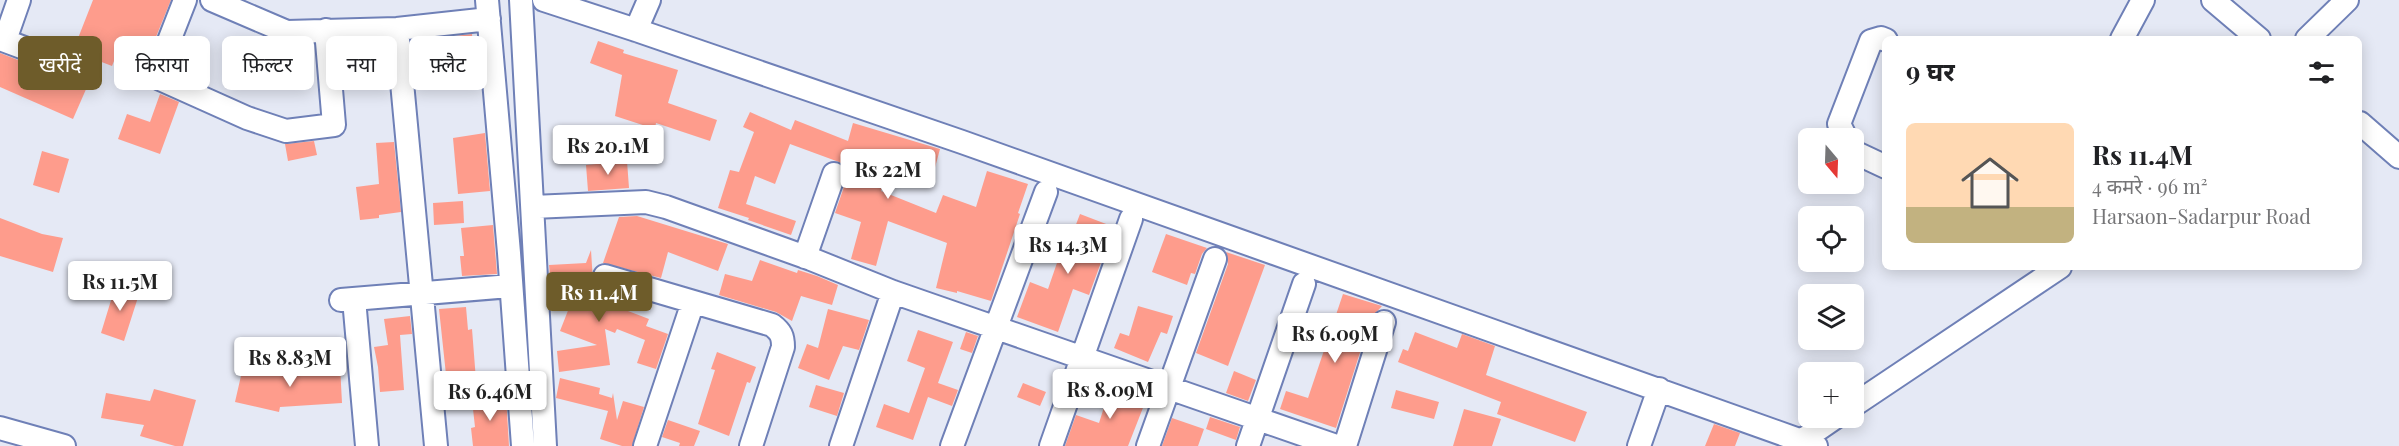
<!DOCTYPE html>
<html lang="hi">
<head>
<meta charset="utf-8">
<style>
  :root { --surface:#fff; --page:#f6f6f6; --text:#202124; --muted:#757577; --line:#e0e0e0; --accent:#6e5c2a }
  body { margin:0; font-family:"Playfair Display","Noto Sans Devanagari",serif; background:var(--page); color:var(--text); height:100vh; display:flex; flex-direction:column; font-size:22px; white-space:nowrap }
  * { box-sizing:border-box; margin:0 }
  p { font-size:20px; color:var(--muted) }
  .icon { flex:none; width:33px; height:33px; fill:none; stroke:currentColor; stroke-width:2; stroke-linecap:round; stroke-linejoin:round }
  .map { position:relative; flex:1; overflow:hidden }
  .sheet { position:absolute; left:1882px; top:36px; width:480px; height:234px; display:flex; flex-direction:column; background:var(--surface); border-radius:9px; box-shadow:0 3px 15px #0003 }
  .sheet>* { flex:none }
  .guide { position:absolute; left:18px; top:36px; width:570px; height:54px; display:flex; gap:12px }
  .needle { width:39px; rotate:161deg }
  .controls { position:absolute; left:1798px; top:128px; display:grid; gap:12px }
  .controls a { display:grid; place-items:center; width:66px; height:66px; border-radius:9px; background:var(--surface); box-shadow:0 3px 15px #0003; font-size:30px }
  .price { position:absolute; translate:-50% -51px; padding:0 14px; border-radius:6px; background:#fff; color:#222; font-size:20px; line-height:39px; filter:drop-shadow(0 2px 3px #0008) }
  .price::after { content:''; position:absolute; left:50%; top:36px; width:18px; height:14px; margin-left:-9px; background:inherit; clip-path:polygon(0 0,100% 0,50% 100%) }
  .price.current { background:var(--accent); color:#fff }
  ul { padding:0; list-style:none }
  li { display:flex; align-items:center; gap:18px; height:150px; padding:0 24px }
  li+li { border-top:2px solid var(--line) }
  li span { display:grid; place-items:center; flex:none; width:168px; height:120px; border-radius:9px; color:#555 }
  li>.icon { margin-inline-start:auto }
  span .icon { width:72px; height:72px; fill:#fffc; stroke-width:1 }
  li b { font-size:26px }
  h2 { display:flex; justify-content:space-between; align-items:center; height:72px; padding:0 24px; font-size:26px }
  .pill { padding:0 21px; border-radius:9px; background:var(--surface); box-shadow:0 3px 15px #0003; font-size:21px; line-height:54px }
  .pill.current { background:var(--accent); color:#fff }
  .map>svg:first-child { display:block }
  .building { fill:#fe9c8c }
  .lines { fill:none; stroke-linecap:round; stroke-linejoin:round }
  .minor-casing { stroke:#6f80b7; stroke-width:26 }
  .minor { stroke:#fff; stroke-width:22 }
</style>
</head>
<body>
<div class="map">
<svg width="2399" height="446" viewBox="0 0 2399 446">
  <rect width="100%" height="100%" fill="#e5e9f5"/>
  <!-- building -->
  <path class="building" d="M93,0H171L147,59L146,69L116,56L112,66L73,51Z
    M472,34L475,75L432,78L430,39Z
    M598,41L624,50L623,53L678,70L668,103L717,120L710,141L656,123L655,129L615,116L622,75L590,63Z
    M369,43L371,57L342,60L341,44Z
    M0,53L87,87L73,119L0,87Z
    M160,94L179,102L160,154L118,139L127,114L150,122Z
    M750,112L791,130L795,120L848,141L853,123L940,149L933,175L890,163L881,191L936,213L943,195L976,207L987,171L1028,184L1018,213L1020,214L991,301L957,291V293L936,288L947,243L888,221L876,266L851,259L861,222L835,213L847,178L845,166L839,162L790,144L775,184L755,176L746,204L796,221L791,235L748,220L749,218L718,208L730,170L739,172L754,132L743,127Z
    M485,133L490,191L458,194L453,138Z
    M314,141L317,155L288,161L285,144Z
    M394,142L401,212L379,215V218L360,220L356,187L379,184L376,143Z
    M42,151L69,159L59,193L33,185Z
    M627,161L629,188L588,191L586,165Z
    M463,201L464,223L434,225L433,203Z
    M1080,214L1114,227L1089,295L1073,289L1058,332L1017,317L1030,282L1048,289L1058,260L1062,261Z
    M637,216L728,244L718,271L668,252L661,278L603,263L619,217Z
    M0,218L42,234L63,238L53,272L0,256Z
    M493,225L497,274L462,276L460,256H464L461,228Z
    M1166,234L1207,248L1202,254L1195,274L1191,273L1187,285L1152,272Z
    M591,250L594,298L649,319L646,326L668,334L656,369L637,363L645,340L617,329L615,333L605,329L610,365L559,372L557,351L597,345L560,331L578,285L551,286L549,265L586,263Z
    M1226,252L1265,265L1228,366L1196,353L1228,264Z
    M760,260L797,273L798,270L817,276L838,285L832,305L801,296L792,321L776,312L719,295L725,274L752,281Z
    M116,284L140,291L124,341L101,333Z
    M1343,294L1382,306L1371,318L1336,428L1280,409L1286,391L1308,398Z
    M1138,306L1173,316L1167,334L1161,332L1148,362L1114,348L1120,333L1129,336Z
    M466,307L468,330L472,329L476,380L447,384L439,309Z
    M828,309L869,320L859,350L843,346L829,380L798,368L807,344L818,348Z
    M410,316L412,334L400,335L404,390L380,392L378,367L374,347L388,345L384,319Z
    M918,330L953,342L938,383L958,390L952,406L928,397L913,440L876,427L884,404L909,413L925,368L907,361Z
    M966,332L978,336L972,353L960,349Z
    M1415,332L1457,348L1462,334L1495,346L1486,375L1587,412L1575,442L1497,414L1501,402L1398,362L1403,349L1408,351Z
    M717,352L756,367L750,383L747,382L729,436L698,424L715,370L711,369Z
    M340,365L342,403L280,407L279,412L235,402L243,367L289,377L288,369Z
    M1234,371L1256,380L1248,401L1226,393Z
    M560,378L600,388L599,394L612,398L613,393L617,420L623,401L644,407L632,446H622L600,439L608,411L556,398Z
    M1112,382L1148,395L1128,446H1065L1076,415L1099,423Z
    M1023,383L1046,392L1040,406L1017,397Z
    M816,385L844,393L837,416L809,407Z
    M154,389L196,400L183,446H175L140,436L144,425L101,418L106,393L150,401Z
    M1396,390L1439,402L1434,419L1391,408Z
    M506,396L509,446H473L471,428L475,427L472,400Z
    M1464,409L1501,419L1492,446H1453Z
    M1210,417L1240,427L1236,440L1206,429Z
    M1172,418L1204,429L1198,446H1162Z
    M668,420L700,431L694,446H679L680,443L662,437Z
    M1714,424L1740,433L1735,446H1705Z"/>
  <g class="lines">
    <!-- minor casing -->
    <g class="minor-casing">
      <path id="minor" d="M185,0L160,64V79L247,118L286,131L334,125L326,30
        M212,0L287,32L397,29L489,19
        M487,0L509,253L523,446
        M521,0L545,446
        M544,0L636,30L962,142L1816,446
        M2213,0L2259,39
        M397,29L436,446
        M636,30L649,0
        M0,39L86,71
        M2122,39L2143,0
        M2307,39L2347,0
        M5,40L19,0
        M2360,123L2399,157
        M1846,138L1839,124L1871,41L1881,38L1886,40
        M1854,152L1886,167
        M533,207L646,202L666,207L811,259L893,292L1336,446
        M805,257L834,174
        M605,276L772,325C781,332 783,336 783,347L751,446
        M354,299L367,446
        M341,300L511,286
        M1854,405L2060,267
        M0,428L64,446
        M1801,441L1836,417
        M645,446L693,302
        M841,446L893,292
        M952,446L1046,192
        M1051,446L1131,219
        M1148,446L1215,259
        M1248,446L1304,284
        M1345,446L1384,322
        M1639,446L1659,389"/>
    </g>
    <!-- minor -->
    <use href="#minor" class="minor"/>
  </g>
</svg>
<div class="controls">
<a><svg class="needle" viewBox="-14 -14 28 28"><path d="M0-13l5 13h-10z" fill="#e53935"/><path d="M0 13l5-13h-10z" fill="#757577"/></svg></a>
<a><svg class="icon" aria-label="locate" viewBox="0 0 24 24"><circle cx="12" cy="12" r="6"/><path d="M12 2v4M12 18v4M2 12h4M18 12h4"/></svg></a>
<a><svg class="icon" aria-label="layers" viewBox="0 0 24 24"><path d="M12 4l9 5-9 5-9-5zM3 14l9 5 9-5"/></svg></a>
<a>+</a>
</div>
<b class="price" style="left:608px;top:176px">Rs 20.1M</b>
<b class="price" style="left:888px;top:200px">Rs 22M</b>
<b class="price" style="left:1068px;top:275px">Rs 14.3M</b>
<b class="price" style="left:120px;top:312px">Rs 11.5M</b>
<b class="price current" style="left:599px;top:323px">Rs 11.4M</b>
<b class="price" style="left:1335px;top:364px">Rs 6.09M</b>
<b class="price" style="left:290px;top:388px">Rs 8.83M</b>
<b class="price" style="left:1110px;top:420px">Rs 8.09M</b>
<b class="price" style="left:490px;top:422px">Rs 6.46M</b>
<div class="guide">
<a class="pill current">खरीदें</a>
<a class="pill">किराया</a>
<a class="pill">फ़िल्टर</a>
<a class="pill">नया</a>
<a class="pill">फ़्लैट</a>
</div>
<section class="sheet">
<h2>9 घर<svg class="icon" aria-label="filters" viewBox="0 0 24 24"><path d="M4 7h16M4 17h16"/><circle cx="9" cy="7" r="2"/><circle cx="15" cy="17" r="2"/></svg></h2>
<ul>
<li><span style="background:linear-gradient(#ffd9b3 70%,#c2b280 0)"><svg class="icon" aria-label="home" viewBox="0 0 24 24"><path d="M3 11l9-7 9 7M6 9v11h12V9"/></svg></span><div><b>Rs 11.4M</b><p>4 कमरे · 96 m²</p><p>Harsaon-Sadarpur Road</p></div></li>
</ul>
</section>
</div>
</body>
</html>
